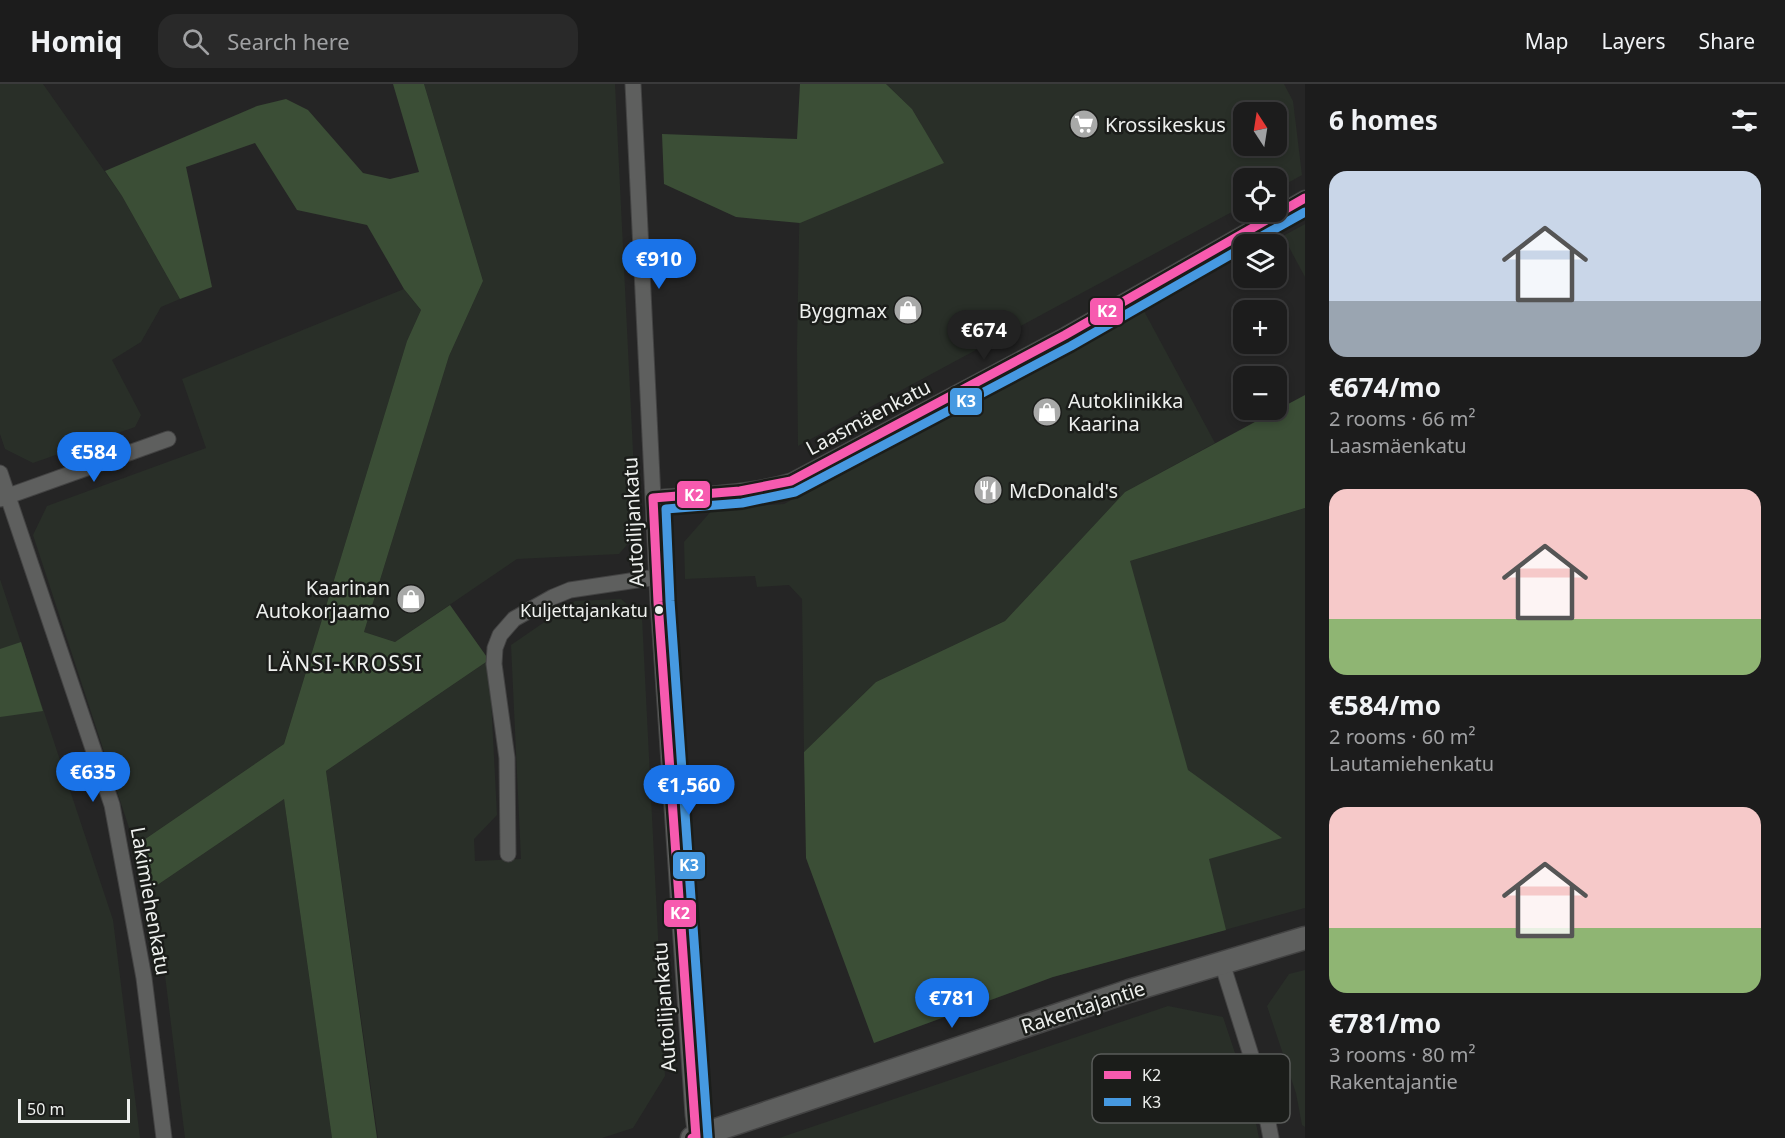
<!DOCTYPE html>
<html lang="en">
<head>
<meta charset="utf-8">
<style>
  :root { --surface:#1c1c1c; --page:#292929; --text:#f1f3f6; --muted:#a0a1a3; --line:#3a3a3b; --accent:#1a73e8 }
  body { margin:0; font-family:"Noto Sans",sans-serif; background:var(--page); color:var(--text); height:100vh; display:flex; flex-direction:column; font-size:22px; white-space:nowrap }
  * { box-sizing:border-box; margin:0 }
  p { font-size:20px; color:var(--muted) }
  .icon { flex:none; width:33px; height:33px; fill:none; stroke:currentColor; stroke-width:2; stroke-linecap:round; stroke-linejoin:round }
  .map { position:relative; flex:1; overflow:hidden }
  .side { display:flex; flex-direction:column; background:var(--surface); width:480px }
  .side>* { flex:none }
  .needle { width:39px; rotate:348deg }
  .tools { position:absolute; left:1233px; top:18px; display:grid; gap:12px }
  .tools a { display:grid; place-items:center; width:54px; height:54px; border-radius:12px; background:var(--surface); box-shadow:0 3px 9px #0003,0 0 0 2px var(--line); font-size:30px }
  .scale { position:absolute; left:18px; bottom:15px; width:112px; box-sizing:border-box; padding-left:6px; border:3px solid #eef0ee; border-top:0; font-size:16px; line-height:21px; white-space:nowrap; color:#eef0ee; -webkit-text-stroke:4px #1b1d1a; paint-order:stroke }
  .price { position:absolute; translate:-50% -51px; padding:0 14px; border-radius:21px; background:var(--accent); color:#fff; font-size:20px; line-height:39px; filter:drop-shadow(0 2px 3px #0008) }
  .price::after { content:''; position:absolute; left:50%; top:36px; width:18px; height:14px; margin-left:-9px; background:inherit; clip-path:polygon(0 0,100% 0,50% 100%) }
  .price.active { background:#222; color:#fff }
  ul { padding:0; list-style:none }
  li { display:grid; align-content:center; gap:12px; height:318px; padding:0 24px }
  li span { display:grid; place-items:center; height:186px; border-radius:18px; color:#555 }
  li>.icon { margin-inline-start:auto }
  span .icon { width:108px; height:108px; fill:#fffc; stroke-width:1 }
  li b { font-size:26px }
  h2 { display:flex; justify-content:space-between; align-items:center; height:72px; padding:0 24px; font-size:26px }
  header { display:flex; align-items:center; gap:36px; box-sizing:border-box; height:84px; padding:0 30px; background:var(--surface); border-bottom:2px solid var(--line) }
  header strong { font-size:28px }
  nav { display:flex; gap:33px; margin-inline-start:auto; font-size:21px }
  .search { width:420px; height:54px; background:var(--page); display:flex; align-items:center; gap:15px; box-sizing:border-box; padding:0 21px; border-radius:18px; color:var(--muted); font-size:22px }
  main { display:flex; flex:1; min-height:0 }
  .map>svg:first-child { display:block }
  .built { fill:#292f28; fill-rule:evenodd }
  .green { fill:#3b4e36 }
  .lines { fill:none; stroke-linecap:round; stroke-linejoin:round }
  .street-casing { stroke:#434343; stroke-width:17 }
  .secondary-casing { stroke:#434343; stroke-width:25 }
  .street { stroke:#5e5f5e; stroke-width:15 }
  .secondary { stroke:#5e5f5e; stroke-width:22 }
  .bus-1-casing { stroke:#1b1d1a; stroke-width:14 }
  .bus-2-casing { stroke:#1b1d1a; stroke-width:14 }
  .bus-1 { stroke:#f75aaf; stroke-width:9 }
  .bus-2 { stroke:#4699e1; stroke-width:9 }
  .bus-dot { fill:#eef0ee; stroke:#1b1d1a; stroke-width:2 }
  .labels { text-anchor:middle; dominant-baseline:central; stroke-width:5; stroke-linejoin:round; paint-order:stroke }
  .bus-label { font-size:18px; fill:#eef0ee; stroke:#1b1d1a; text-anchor:end }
  .poi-label { font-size:20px; fill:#eef0ee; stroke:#1b1d1a; text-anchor:start }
  .street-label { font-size:20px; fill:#eef0ee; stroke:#1b1d1a }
  .neighbourhood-label { font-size:21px; letter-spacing:1.5px; fill:#eef0ee; stroke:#1b1d1a }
  .key { fill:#1b1d1a; stroke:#5a5c5a; stroke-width:1.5 }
  .key-label { font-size:16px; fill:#eef0ee }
  .line-badge { stroke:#1b1d1a; stroke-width:2 }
  .badge-label { font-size:16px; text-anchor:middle; font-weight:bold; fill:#fff }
</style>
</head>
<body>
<header>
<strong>Homiq</strong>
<div class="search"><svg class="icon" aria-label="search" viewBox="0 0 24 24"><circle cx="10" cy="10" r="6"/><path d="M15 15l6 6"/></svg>Search here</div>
<nav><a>Map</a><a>Layers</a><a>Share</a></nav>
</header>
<main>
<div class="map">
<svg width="1305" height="1054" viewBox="0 0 1305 1054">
  <rect width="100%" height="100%" fill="#252525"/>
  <!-- built -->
  <path class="built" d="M0,0H43L122,112L180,215L161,223L141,258L112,276L141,331L135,343L33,379L5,365L0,350Z
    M424,0H615L637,449L619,470L517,475L395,558L364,548L449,272L483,197Z
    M886,0H1284L1293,17L1302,91L1277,105L1276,94H1244L1243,122L798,362L797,265L800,96L921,40L912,25ZM1244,28H1276V62H1244Z
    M1305,140V193L1283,152Z
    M404,205L421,226L407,257L284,660L135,762L33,451L47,422L206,364L182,295Z
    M1144,227L1215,359L1125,408L1005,537L876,598L804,668L802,515L789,501L757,503L755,492L685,495L684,458L713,425L784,420L1001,302Z
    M1305,424V824L1053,893L1130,477Z
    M0,495L113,836L140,1054H0Z
    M621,515L642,533L665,992L633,1044L602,1054H378L326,687L489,576L497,731L474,755L475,777L521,775L511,561L575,517Z
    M284,715L332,1054H185L157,826L150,806Z
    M1305,886V1043L1302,1041L1296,1009L1267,922L1289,890Z
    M1168,922L1223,933L1252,1020L1259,1054H779Z"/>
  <!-- green -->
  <path class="green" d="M393,0H424L483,197L449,272L364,548L395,558L450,521L489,576L326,687L377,1054H332L284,715L150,806L135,762L284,660L407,257L421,226L404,205L367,141L297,126L255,59L186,83L212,203L180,215L122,112L105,87L257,22L286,15L308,26L363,89L390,95L419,88Z
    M800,0H886L912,25L944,79L800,139L736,133L664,100L662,50L797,55Z
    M1305,311V424L1130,477L1188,686L1282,754L1209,775L1226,846L1053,893L874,959L806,774L804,668L876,598L1005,537L1125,408Z
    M21,558L43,627L0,633V565Z"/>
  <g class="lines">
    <!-- street casing -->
    <g class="street-casing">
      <path id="street" d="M633,0L658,518L693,1031L696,1053
        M0,389L112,721L144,894L164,1054
        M653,414C699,410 747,410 791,397L1065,251L1305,114
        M0,415L168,355
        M508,770L507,674L494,580L495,564L500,551L514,535L553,513L570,506L657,493
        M1222,879L1261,1003L1271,1054"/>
    </g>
    <!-- secondary casing -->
    <g class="secondary-casing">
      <path id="secondary" d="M692,1054L1129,907L1305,854"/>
    </g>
    <!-- street -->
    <use href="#street" class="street"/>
    <!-- secondary -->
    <use href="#secondary" class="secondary"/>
    <!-- bus-1 casing -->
    <g class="bus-1-casing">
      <path id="bus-1" d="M692,1054L696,1053L658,518L653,414L740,407L791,397L1065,251L1305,114"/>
    </g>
    <!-- bus-2 casing -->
    <g class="bus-2-casing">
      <path id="bus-2" d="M1248,160L1305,128
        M708,1054L670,517L666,425L742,419L795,408L1071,262L1244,163"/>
    </g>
    <!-- bus-1 -->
    <use href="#bus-1" class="bus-1"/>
    <!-- bus-2 -->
    <use href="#bus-2" class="bus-2"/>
  </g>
  <!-- icons -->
  <defs>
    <g id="supermarket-disc" transform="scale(1.5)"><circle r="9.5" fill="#a8a9a8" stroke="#1b1d1a"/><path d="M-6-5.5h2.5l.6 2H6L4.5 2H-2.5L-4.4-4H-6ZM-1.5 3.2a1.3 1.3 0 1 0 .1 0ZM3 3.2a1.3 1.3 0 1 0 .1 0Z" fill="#fff"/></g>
    <g id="shop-disc" transform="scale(1.5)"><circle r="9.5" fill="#a8a9a8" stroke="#1b1d1a"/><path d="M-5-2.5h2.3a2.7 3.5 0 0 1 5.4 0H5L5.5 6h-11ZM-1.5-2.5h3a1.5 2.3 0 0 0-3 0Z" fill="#fff"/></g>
    <g id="restaurant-disc" transform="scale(1.5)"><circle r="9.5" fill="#a8a9a8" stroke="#1b1d1a"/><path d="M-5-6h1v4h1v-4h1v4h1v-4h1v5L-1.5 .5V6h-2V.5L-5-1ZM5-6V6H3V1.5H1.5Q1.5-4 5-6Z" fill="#fff"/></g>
  </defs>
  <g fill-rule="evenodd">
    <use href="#supermarket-disc" x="1084" y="40"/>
    <use href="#shop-disc" x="908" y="226"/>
    <use href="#shop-disc" x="1047" y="328"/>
    <use href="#restaurant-disc" x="988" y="406"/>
    <use href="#shop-disc" x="411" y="515"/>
  </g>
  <!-- markers -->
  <circle class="bus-dot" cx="659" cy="526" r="5"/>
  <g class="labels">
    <!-- bus labels -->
    <g class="bus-label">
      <text x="648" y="526">Kuljettajankatu</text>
    </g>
    <!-- poi labels -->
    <g class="poi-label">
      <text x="1105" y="40">Krossikeskus</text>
      <text x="887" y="226" text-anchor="end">Byggmax</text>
      <text x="1068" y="316">Autoklinikka<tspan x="1068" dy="23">Kaarina</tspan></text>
      <text x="1009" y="406">McDonald's</text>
      <text x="390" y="503" text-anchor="end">Kaarinan<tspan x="390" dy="23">Autokorjaamo</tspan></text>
    </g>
    <!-- street labels -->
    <g class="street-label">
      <text transform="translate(868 333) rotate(-28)">Laasmäenkatu</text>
      <text transform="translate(633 438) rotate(-93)">Autoilijankatu</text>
      <text transform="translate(151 817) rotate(80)">Lakimiehenkatu</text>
      <text transform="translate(664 923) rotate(-94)">Autoilijankatu</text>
      <text transform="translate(1083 923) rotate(-18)">Rakentajantie</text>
    </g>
    <!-- neighbourhood labels -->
    <g class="neighbourhood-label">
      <text x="345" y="579">LÄNSI-KROSSI</text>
    </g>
  </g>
  <!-- legend -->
  <rect x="1092" y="970" width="198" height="69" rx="9" class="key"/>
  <rect x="1104" y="987" width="27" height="8" fill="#f75aaf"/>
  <rect x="1104" y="1014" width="27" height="8" fill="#4699e1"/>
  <g class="key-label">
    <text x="1142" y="997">K2</text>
    <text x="1142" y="1024">K3</text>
  </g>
  <g class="line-badge">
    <rect x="1089" y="213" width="35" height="29" rx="6" fill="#f75aaf"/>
    <rect x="949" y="303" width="34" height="29" rx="6" fill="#4699e1"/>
    <rect x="676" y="396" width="35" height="29" rx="6" fill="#f75aaf"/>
    <rect x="672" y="767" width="34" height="29" rx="6" fill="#4699e1"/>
    <rect x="663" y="815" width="34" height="29" rx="6" fill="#f75aaf"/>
  </g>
  <g class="badge-label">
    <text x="1107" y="233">K2</text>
    <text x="966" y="323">K3</text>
    <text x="694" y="417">K2</text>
    <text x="689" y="787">K3</text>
    <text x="680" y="835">K2</text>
  </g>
</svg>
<div class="tools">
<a><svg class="needle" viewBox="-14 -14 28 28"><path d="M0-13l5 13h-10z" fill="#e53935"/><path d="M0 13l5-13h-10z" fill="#a0a1a3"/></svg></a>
<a><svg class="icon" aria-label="locate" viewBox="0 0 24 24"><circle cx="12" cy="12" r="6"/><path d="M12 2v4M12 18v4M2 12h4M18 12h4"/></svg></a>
<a><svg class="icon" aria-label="layers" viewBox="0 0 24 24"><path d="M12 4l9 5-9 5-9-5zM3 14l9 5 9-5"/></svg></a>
<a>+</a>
<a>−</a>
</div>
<div class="scale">50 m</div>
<b class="price" style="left:659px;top:206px">€910</b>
<b class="price active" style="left:984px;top:277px">€674</b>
<b class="price" style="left:94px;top:399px">€584</b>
<b class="price" style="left:93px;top:719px">€635</b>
<b class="price" style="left:689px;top:732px">€1,560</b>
<b class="price" style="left:952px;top:945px">€781</b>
</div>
<section class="side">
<h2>6 homes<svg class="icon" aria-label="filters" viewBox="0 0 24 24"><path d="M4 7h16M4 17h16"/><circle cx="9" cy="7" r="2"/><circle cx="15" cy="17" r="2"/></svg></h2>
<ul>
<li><span style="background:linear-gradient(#c9d6e8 70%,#9aa5b1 0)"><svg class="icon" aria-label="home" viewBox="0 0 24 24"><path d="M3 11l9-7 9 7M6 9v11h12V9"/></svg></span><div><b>€674/mo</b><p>2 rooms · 66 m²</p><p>Laasmäenkatu</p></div></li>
<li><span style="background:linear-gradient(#f6c9c9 70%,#8fb573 0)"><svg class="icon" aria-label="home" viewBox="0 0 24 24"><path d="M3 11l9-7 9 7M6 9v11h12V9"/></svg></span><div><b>€584/mo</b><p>2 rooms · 60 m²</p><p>Lautamiehenkatu</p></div></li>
<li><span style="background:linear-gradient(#f6c9c9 65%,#8fb573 0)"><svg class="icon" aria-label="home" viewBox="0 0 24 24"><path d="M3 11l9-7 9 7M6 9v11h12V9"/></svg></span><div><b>€781/mo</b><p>3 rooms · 80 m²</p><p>Rakentajantie</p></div></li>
</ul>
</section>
</main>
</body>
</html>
